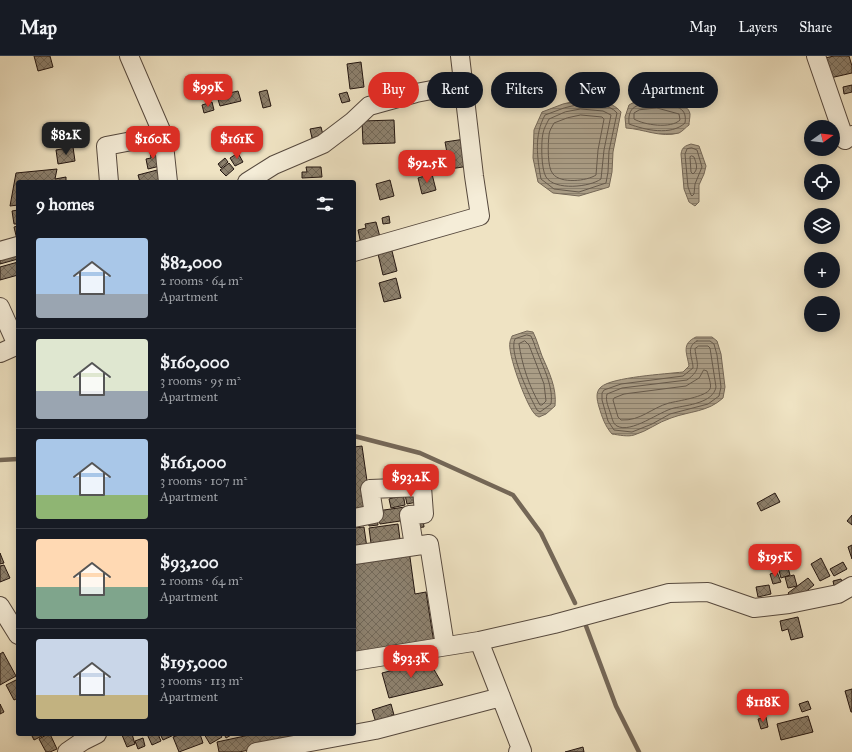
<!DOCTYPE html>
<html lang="en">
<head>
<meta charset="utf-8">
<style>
  :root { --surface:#171b24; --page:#20242c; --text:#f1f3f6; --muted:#9ea1a6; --line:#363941; --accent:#d93025 }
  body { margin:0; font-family:"IM FELL Great Primer",serif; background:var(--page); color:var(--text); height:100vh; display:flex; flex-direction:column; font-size:15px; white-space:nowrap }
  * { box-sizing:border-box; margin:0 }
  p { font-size:13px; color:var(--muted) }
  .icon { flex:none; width:22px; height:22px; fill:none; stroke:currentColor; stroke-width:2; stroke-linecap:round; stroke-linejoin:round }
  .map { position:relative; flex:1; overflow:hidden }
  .drawer { position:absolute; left:16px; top:124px; width:340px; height:556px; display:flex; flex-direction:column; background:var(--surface); border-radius:4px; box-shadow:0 2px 10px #0003 }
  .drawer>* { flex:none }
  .guide { position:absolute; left:368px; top:16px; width:380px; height:36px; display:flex; gap:8px }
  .needle { width:26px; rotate:75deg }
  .fabs { position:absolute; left:804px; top:64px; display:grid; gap:8px }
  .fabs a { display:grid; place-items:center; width:36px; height:36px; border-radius:50%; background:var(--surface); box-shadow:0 2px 10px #0003; font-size:20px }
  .price { position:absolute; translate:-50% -34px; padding:0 9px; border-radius:8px; background:var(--accent); color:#fff; font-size:13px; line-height:26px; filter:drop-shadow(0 1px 2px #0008) }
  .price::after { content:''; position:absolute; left:50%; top:24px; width:12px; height:9px; margin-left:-6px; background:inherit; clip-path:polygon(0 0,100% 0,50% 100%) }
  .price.on { background:#222; color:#fff }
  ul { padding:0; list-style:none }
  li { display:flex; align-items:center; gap:12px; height:100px; padding:0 20px }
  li+li { border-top:1px solid var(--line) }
  li span { display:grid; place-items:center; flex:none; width:112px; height:80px; border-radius:4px; color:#555 }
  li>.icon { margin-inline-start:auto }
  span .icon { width:48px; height:48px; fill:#fffc; stroke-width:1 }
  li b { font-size:17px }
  h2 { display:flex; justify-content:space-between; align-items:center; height:48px; padding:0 20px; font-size:17px }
  .tag { padding:0 14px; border-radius:18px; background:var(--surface); box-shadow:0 2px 10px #0003; font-size:14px; line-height:36px }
  .tag.on { background:var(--accent); color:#fff }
  header { display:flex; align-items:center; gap:24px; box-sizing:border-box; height:56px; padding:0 20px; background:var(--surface); border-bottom:1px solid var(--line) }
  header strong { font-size:19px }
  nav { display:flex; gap:22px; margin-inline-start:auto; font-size:14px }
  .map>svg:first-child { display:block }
  .water { fill:url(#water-rules); stroke:#746757 }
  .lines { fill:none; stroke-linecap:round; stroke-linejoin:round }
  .shore { stroke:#665a4c; stroke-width:1 }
  .stream { stroke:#746757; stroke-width:4.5 }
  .building { fill:url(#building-cross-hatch); stroke:#231611 }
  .minor-casing { stroke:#56493e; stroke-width:20 }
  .minor { stroke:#f5edd8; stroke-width:18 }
</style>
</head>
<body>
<header>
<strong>Map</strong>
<nav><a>Map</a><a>Layers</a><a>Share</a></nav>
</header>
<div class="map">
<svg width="852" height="696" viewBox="0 0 852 696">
  <defs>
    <pattern id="water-rules" width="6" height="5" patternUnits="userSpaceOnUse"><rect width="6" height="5" fill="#aa9d86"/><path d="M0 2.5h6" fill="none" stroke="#8a7f6c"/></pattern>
    <pattern id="building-cross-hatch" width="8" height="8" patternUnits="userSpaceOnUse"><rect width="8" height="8" fill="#8d816e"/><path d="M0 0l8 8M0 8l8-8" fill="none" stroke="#736959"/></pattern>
  </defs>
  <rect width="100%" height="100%" fill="#efe3c3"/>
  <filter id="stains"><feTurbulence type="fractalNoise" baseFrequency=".005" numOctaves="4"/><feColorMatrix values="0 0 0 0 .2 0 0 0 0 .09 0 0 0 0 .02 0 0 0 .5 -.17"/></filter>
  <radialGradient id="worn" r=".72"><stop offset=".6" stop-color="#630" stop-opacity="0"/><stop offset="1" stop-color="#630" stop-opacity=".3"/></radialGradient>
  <!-- water -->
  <path class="water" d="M658,43C668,45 688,46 690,58C690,62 689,66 689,69C686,71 683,75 679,77C660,82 644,73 626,72L625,61L629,49L636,45Z
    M580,44C595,45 611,44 621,56L613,96L612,116L609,131L579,140L553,137L538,126L533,102L534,74L542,56L563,48Z
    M691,88L699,90L706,110L704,118L699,129V146L695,150L689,146L684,133L681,98C682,91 685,90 691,88Z
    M527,275L533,276C537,284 539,292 542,300C549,316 557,332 555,350L546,358L539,361C537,360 535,359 534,357C526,348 507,297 510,286C510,285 512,280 512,280Z
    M696,281H712L717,285L721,298L725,331L723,342C708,356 690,355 671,362C658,366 648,375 634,379C628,381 619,379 612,378C605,370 602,361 599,351C597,344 595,336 601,331C612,321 666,318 683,316L689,310C687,297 681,288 696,281Z"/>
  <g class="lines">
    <!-- shore -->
    <path class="shore" d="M658,47C672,50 688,49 685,67C671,80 645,74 629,68C627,46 642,49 658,47Z
      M581,48C592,49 609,47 617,57L609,95L608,116L606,127L579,136L554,133L541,123C537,101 534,79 545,59L564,52Z
      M657,52L679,58L680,64C671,73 644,69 634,63V57L639,54Z
      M581,53L603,55L611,59L604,94L601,123C590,131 555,135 546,121C541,113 541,86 543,77C544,72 547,67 549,63L565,56Z
      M581,59L602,61L604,63L598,94L596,119C587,125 561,128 553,118C547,112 548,87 549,79C549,75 552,71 554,67L567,62Z
      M692,92L697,94L702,111L695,128L694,138L692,140L691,139L688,131L685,98L687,93Z
      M692,100L694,101C696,107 699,113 693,118L691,116L690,101Z
      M527,279L531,280L534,287C540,306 554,328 551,348L540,356L537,354C530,341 508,296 515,283Z
      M525,285L529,289L544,328L546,345L542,349H540C529,330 522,309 519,288Z
      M697,285H710L714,288L717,299L721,331L719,340L708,348L670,358L652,368L632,376L614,374L608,365L602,344V337L604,334L621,328L683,320L693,312C693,302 685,291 697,285Z
      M699,290H708L710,292L716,331C713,347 688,349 674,352C660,355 631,378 617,370C613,368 612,362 611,359C609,352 605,345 607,338L622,332L687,324C702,313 697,309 695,293Z
      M704,314L707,315C708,319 712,329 710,333C706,341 677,345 669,347C651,352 641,365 621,364L618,361L613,344L614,342L624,338L686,330L699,322Z"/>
    <!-- stream -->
    <path class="stream" d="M354,380L420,397L513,439L541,477L575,547
      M0,404L18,403
      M586,570L616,650L639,696"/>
  </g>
  <!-- building -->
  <path class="building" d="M34,0H50L53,11L38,15Z
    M834,0H849L852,10V17L830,22L825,2Z
    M361,6L364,31L350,33L347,8Z
    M852,29V36L844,38L843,31Z
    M267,34L271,50L263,52L259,36Z
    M238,35L241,45L220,50L217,40Z
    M347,36L350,45L342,47L339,38Z
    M212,46L214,54L204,57L202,49Z
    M394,64L395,87L363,88L362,65Z
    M321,71L323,79L312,82L310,73Z
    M465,83L469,110L450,113L445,86Z
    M73,91L75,105L58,108L56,94Z
    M157,94L160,110L148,113L146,103L151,102L150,96Z
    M238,97L243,106L235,110L230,102Z
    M225,102L228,106L221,112L218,108Z
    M229,107L234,113L226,120L220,114Z
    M306,111H321L322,121L302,122V116H307Z
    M57,113L55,123L66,121V126H18V149L10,150L16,117Z
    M161,113L164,126H140L138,119Z
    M432,118L436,134L422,138L418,122Z
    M390,124L394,140L380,144L376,128Z
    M18,154V168H14L12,155Z
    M389,160L390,167L383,168L382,162Z
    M376,166L380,181L361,188L358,174L366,172L365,168Z
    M18,170V188L14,171Z
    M15,192L18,203L0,208V197Z
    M392,195L397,215L383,219L378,198Z
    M18,206V219L0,224V211Z
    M396,222L401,242L384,246L379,227Z
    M362,390L371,453L354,456V391Z
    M403,437L405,449L391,452L389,443L396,441V438Z
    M416,437L417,446L407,448L405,439Z
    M775,437L780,446L761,455L757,447Z
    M405,451L407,464L380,468L377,455Z
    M852,459V469L847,465Z
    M377,461L378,469L369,470L367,462Z
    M423,463L424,471L415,472Z
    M398,468L401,491L372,495L369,472Z
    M364,471L367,492L354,494V472Z
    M852,489V503L848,491Z
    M409,494L415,538L426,536L434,587L354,599V503Z
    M782,494L786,507L778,509L774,496Z
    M0,497L4,507L0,508Z
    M821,502L830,520L820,525L811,508Z
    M843,506L847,513L834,520L830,513Z
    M787,508L790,519L781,522L778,511Z
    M4,509L10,522L0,526V510Z
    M777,516L781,526L773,528L770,518Z
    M794,519L797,530L788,532L785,521Z
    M808,522L814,529L794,545L788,537Z
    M841,523L844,531L835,534L833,525Z
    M769,529L771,538L758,541L756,531Z
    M798,561L803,581L791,584L788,573L782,575L780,565Z
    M3,596L16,620L0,629V598Z
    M429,605L443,629L389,642L382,617Z
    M18,623V642L14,644L6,629Z
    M852,633V656H851L845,635Z
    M808,645L811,653L802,656L799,648Z
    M0,648L4,656L0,658Z
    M391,648L394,659H391L393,666L377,670L372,654Z
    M808,660L813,676L781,684L777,668Z
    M766,661L768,671L761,673L758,663Z
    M31,678H46L34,684Z
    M48,678H50L57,693L50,696H46L39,683Z
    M132,678L135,688L127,691L122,679Z
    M147,678H158L161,685L152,689Z
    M160,678H176L163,684Z
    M181,678H200L203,687L179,696L173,681Z
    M204,678H220L222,681L210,688Z
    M224,678H233L226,682Z
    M254,678H298L299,684L239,696H219L217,686Z
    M143,682L145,690L138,693L135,685Z
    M583,691L584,696H565Z"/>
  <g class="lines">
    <!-- minor casing -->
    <g class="minor-casing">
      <path id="minor" d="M129,0L163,79L168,126
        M816,0L845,84L852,79
        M109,126L106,90L163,79
        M247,126L274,109L323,88L352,66L369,50L416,37L463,28
        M0,195L18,190
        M354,196L480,160L474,120L460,0
        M0,251L17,289
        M0,297L18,289
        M354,462L374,458L370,433L422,431L424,458L409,459L414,490
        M354,499L429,488L445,590
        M0,550L18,579
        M479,585L522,695L518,696
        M354,605L479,585L554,568L669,537L708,536L754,552L789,548L838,538L852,530
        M67,696L83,685L97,678
        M256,696L375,674L501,641"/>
    </g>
    <!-- minor -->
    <use href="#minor" class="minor"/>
  </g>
  <rect width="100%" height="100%" filter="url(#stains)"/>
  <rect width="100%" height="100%" fill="url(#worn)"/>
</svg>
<div class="fabs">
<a><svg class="needle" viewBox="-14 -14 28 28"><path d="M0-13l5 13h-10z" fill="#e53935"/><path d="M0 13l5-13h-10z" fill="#9ea1a6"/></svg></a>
<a><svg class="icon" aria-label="locate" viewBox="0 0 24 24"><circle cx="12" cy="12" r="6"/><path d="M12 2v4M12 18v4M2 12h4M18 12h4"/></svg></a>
<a><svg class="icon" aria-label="layers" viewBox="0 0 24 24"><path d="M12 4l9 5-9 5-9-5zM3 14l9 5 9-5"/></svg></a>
<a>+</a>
<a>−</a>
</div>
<b class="price" style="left:208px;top:52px">$99K</b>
<b class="price on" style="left:66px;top:100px">$82K</b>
<b class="price" style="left:153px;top:104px">$160K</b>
<b class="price" style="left:237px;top:104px">$161K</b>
<b class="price" style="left:427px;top:128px">$92.5K</b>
<b class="price" style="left:411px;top:442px">$93.2K</b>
<b class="price" style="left:775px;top:522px">$195K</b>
<b class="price" style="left:411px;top:623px">$93.3K</b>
<b class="price" style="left:763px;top:667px">$118K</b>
<div class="guide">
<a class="tag on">Buy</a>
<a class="tag">Rent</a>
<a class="tag">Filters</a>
<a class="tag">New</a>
<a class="tag">Apartment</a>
</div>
<section class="drawer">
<h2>9 homes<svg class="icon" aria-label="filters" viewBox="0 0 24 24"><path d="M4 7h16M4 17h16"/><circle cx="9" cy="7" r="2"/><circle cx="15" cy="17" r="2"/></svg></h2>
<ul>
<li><span style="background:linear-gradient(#a9c7e8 70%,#9aa5b1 0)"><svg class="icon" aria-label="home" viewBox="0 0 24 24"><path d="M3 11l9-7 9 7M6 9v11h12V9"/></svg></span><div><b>$82,000</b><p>2 rooms · 64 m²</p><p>Apartment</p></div></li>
<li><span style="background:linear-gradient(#dfe7d0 65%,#9aa5b1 0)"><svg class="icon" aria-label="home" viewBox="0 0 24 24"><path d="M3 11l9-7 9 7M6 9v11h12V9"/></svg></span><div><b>$160,000</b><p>3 rooms · 95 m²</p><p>Apartment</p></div></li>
<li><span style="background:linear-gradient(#a9c7e8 70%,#8fb573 0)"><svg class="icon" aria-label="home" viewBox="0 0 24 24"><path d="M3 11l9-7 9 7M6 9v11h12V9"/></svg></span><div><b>$161,000</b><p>3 rooms · 107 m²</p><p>Apartment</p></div></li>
<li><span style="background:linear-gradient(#ffd9b3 60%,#7fa58c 0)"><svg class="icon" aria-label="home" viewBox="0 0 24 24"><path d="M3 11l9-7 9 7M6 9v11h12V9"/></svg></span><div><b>$93,200</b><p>2 rooms · 64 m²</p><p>Apartment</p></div></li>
<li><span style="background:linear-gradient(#c9d6e8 70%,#c2b280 0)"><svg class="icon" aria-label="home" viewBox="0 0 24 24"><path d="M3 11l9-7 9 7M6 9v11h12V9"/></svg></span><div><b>$195,000</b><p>3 rooms · 113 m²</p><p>Apartment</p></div></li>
</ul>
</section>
</div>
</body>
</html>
